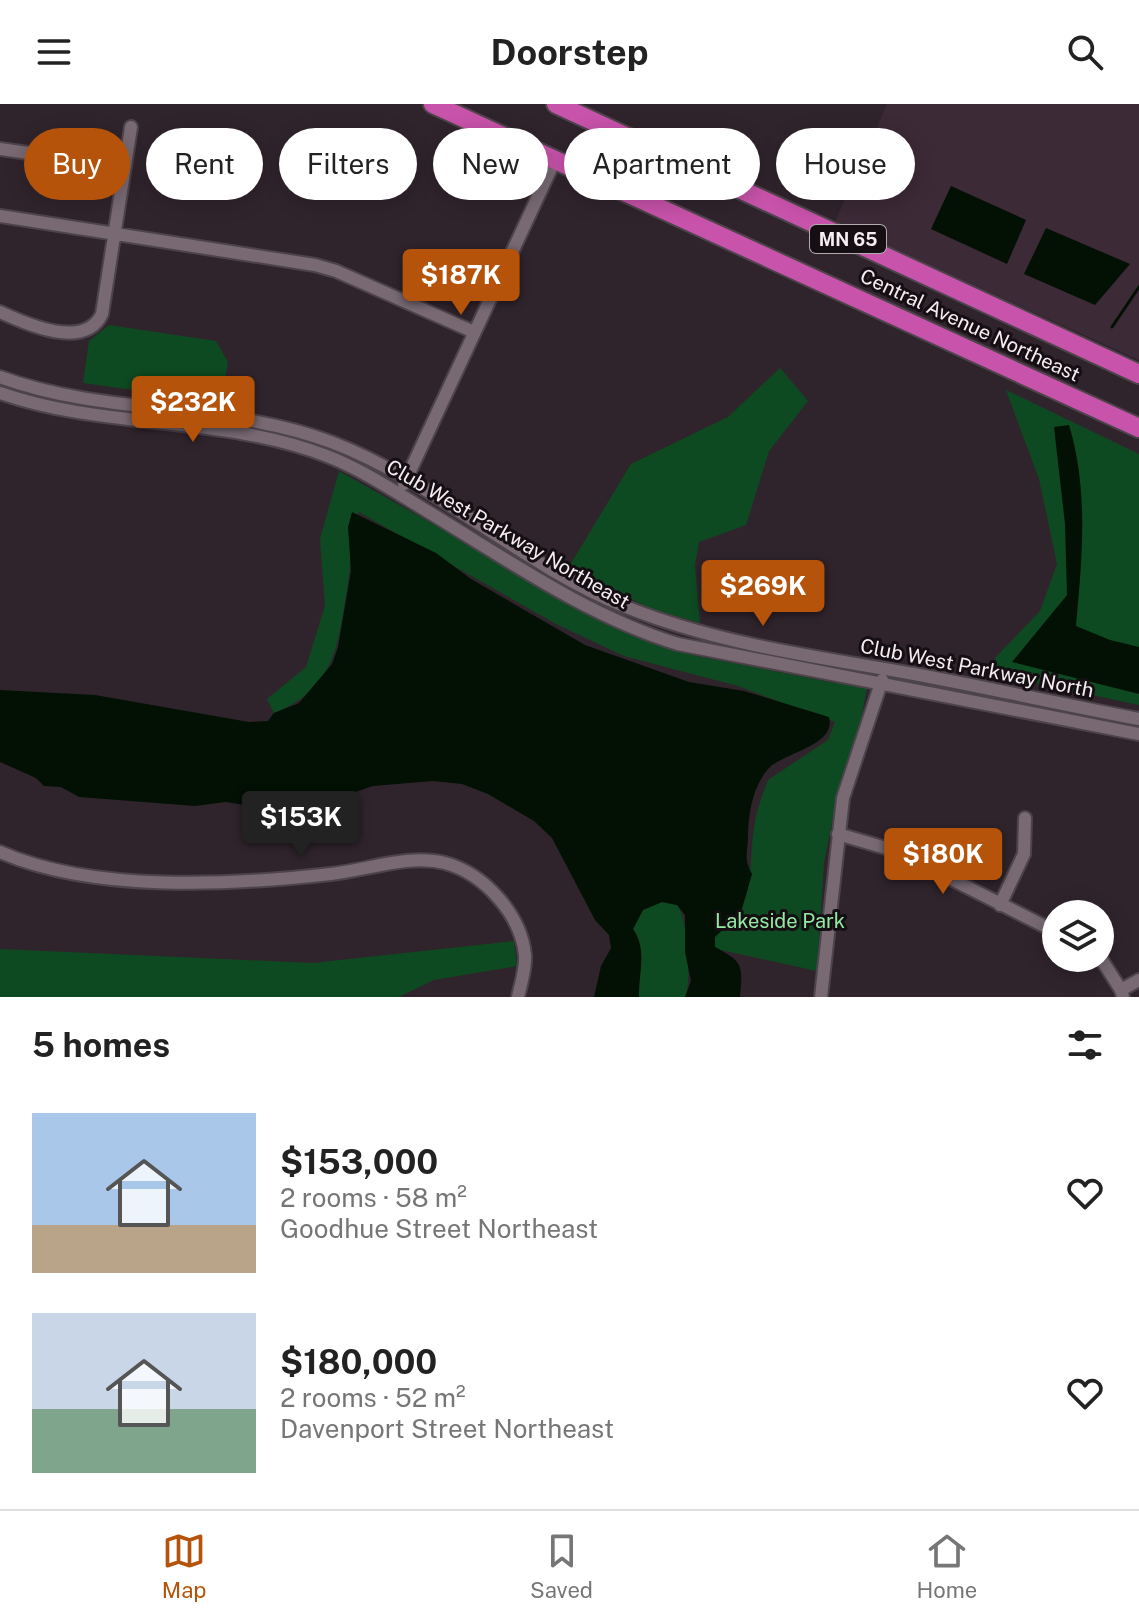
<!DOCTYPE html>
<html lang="en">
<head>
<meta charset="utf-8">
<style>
  :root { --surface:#fff; --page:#f2f2f2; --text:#222; --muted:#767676; --line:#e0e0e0; --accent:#b45309 }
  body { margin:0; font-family:"Public Sans",sans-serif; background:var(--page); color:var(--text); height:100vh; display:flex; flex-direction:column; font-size:30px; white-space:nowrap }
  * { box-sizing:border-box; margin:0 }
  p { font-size:26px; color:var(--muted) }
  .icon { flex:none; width:44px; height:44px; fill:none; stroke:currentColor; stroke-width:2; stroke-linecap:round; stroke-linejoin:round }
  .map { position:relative; height:893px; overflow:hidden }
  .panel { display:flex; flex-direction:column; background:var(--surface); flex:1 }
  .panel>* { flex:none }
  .top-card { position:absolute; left:24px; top:24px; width:1092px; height:72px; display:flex; gap:16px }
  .fabs { position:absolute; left:1042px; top:796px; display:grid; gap:16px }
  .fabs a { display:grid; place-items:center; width:72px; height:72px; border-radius:50%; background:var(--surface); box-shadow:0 4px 20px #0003; font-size:40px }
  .price { position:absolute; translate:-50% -68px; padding:0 18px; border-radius:8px; background:var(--accent); color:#fff; font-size:26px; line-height:52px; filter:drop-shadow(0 2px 4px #0008) }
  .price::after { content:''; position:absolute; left:50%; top:48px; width:24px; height:18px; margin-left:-12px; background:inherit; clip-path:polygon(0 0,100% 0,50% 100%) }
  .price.current { background:#222; color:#fff }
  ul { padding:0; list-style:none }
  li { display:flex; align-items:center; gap:24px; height:200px; padding:0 32px }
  li span { display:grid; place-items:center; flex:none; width:224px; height:160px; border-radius:0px; color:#555 }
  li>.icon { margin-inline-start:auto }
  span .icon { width:96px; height:96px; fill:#fffc; stroke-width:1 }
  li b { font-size:34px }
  h2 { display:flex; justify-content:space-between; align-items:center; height:96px; padding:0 32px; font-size:34px }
  .chip { padding:0 28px; border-radius:36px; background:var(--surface); box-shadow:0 4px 20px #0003; font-size:28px; line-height:72px }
  .chip.current { background:var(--accent); color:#fff }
  header { display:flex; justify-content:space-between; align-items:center; height:104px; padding:0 32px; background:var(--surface); font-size:36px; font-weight:700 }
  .tab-bar { display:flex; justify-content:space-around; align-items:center; height:112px; border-top:2px solid var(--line); background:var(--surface); font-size:22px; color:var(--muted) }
  .tab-bar a { display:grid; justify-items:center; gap:4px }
  .tab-bar .current { color:var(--accent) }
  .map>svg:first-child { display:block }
  .built { fill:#3c2a36 }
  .green { fill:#0e4a21 }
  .water { fill:#021104 }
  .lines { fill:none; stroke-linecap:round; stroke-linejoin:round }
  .stream { stroke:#021104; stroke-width:3 }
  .minor-casing { stroke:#4d434a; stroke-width:16 }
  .highway-casing { stroke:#4d434a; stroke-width:22 }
  .minor { stroke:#786973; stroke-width:12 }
  .highway { stroke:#c853aa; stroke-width:18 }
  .labels { text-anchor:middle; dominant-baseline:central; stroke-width:6; stroke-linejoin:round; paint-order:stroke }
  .shield { fill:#150f13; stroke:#b2aaaf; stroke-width:2 }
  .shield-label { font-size:18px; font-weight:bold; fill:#f5edf2 }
  .street-label { font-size:20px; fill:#f5edf2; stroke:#150f13 }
  .park-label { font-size:20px; fill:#94e9a3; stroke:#150f13 }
</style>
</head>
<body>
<header><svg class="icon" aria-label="menu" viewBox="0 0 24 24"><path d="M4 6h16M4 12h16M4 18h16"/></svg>Doorstep<svg class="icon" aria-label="search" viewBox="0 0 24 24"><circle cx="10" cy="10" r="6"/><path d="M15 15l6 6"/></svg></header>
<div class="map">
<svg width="1139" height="893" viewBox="0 0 1139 893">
  <rect width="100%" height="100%" fill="#30242c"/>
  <!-- built -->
  <path class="built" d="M887,0H1139V256L835,118Z"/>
  <!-- green -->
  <path class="green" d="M109,221L216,237L228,258L221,298L83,279L89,237Z
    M780,264L808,297L769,347L746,421L699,438L695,461L700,519L648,504L570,461L631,360L728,313Z
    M1006,286L1139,350V601L999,571L995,554L1040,507L1057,460L1039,375Z
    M339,367L611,520L697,552L835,579L868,578L858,633L841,675L824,758L817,867L721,846L715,843V832C761,800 746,765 755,718C757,704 763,690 768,676L828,636L835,618L738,582L624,552L556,520L359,408L348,423C353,452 349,474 344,503C336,555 326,588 274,609L267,595L306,563L325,502L320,435Z
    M662,798L677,801C687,811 692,880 685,893H639C638,870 648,846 633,825L643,806Z
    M514,837L517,862L434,876L399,893H0V845L313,859Z"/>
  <!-- water -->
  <path class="water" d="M951,82L1026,116L1007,160L931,125Z
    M1046,124L1130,160L1095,201L1024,170Z
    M1069,321C1089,387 1082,455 1076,522L1110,536L1139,543V590L1012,558L1067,491L1065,420L1054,323Z
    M352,408L436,449L471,475L585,541L689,578L744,587L829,613C837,642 783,648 768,665C752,684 748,711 748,735C747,750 744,756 752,770L741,808L715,833V843C743,858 743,860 740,893H685L691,877L685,848V811L677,801L662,798L643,806L633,825C648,847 638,870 639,893H594L601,862L611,844L609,831L595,816L552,734L534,717L488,690L462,680L433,677L373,682L338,694H298L256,703L226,698L195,702L79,693L61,683L44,682L36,674L0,658V586L95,591L249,618L268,617L274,609L299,599L332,560L338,543L351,467L348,423Z"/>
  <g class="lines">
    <!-- stream -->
    <path class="stream" d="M1112,223L1139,183"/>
    <!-- minor casing -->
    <g class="minor-casing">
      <path id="minor" d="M0,45L125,63
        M0,112L315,161L336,167L474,228
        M0,208C28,221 85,246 102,210L131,23
        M0,273C106,312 225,298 331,338C436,378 523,462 626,503C718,540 817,553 914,570C989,584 1064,601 1139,615
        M0,289C105,326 222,311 327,352C363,366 394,387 427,407C508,456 587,512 678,540L1139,630
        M404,380L555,56
        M838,730L896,747L1056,828
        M0,748C94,789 232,781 331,770C368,766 408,750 445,759C485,770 521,811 525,851C526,865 521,879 518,893
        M1000,801L1024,750L1025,714
        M1100,853L1121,886
        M821,893L843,694L882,576
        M1123,893L1121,886L1139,876"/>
    </g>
    <!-- highway casing -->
    <g class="highway-casing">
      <path id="highway" d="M433,0L1139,324
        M556,0L1139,270"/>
    </g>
    <!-- minor -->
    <use href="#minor" class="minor"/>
    <!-- highway -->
    <use href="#highway" class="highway"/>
  </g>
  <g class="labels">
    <!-- shield labels -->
    <rect class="shield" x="810" y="121" width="76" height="28" rx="6"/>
    <g class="shield-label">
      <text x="848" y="135">MN 65</text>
    </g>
    <!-- street labels -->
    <g class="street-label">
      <text transform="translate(970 221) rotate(25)">Central Avenue Northeast</text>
      <text transform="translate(508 430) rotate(30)">Club West Parkway Northeast</text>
      <text transform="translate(977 564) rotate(11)">Club West Parkway North</text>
    </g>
    <!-- park labels -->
    <g class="park-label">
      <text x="780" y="817">Lakeside Park</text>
    </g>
  </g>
</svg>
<div class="fabs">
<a><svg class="icon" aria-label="layers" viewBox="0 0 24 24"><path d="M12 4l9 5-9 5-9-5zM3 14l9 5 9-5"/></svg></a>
</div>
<b class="price" style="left:461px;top:213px">$187K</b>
<b class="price" style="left:193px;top:340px">$232K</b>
<b class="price" style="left:763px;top:524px">$269K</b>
<b class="price current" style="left:301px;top:755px">$153K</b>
<b class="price" style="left:943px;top:792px">$180K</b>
<div class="top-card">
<a class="chip current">Buy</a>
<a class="chip">Rent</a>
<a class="chip">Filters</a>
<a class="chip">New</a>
<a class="chip">Apartment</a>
<a class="chip">House</a>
</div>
</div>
<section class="panel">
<h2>5 homes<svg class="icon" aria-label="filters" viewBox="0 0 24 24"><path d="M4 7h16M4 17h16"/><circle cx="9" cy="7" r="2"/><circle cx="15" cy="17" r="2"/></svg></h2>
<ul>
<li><span style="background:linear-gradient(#a9c7e8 70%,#b9a48a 0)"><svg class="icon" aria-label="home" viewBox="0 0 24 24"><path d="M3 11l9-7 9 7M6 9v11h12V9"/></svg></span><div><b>$153,000</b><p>2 rooms · 58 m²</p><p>Goodhue Street Northeast</p></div><svg class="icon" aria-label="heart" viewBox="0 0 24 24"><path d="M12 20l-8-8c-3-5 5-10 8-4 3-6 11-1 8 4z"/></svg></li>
<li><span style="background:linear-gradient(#c9d6e8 60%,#7fa58c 0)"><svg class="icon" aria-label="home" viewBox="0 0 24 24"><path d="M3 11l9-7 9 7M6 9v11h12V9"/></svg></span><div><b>$180,000</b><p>2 rooms · 52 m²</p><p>Davenport Street Northeast</p></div><svg class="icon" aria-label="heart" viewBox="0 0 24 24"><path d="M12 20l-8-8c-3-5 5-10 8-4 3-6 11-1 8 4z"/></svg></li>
</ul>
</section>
<nav class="tab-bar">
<a class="current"><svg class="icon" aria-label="map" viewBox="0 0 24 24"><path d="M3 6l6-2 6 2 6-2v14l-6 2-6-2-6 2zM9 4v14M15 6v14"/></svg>Map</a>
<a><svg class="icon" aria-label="saved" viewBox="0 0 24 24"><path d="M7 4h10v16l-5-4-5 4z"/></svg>Saved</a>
<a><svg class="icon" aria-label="home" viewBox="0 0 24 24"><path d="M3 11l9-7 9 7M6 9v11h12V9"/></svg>Home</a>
</nav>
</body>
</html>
